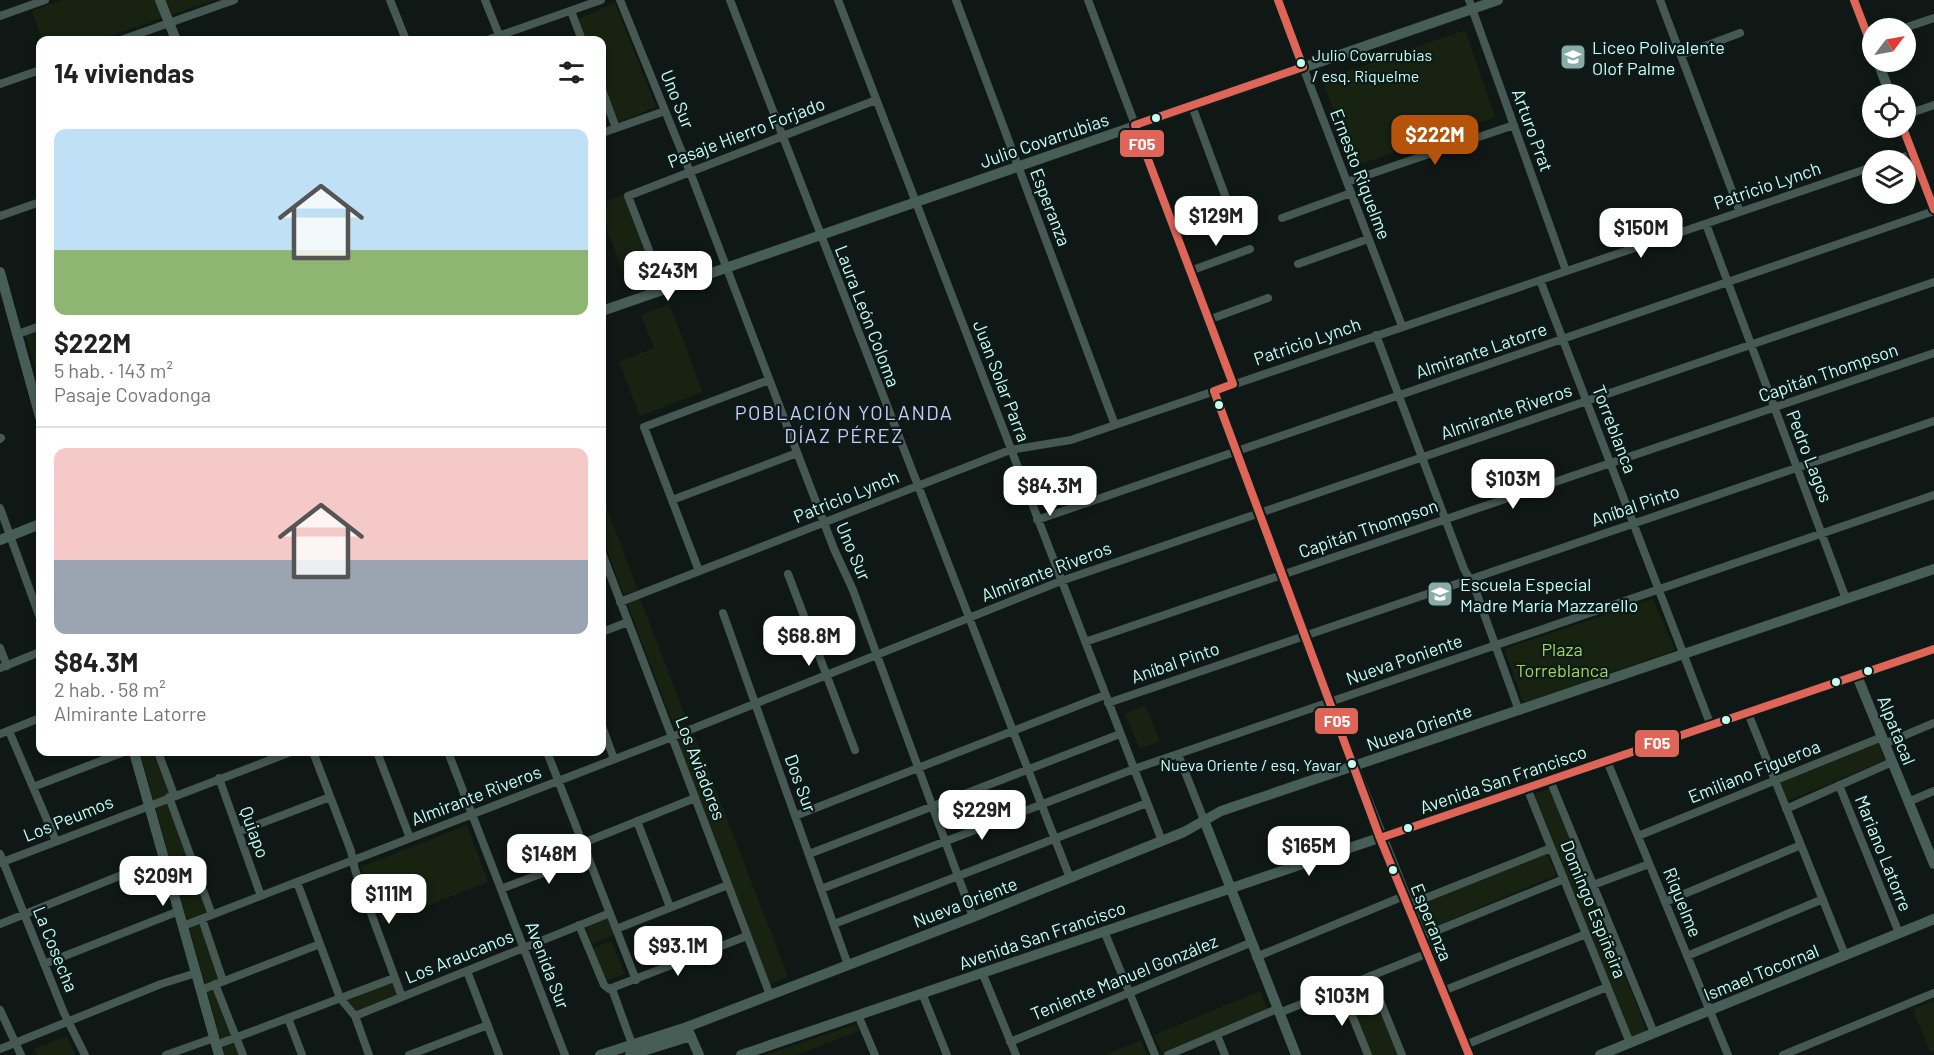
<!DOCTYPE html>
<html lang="es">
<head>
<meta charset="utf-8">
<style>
  :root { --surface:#fff; --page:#f6f6f6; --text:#222; --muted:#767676; --line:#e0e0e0; --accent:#b45309 }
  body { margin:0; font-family:Barlow,sans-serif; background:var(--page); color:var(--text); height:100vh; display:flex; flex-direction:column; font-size:22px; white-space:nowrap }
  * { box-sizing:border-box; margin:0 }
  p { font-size:20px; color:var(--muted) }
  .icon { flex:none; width:33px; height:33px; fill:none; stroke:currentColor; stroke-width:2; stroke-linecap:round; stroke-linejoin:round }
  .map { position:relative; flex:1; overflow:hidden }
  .panel { position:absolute; left:36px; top:36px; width:570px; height:720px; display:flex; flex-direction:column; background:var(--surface); border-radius:12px; box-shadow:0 3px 9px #0003 }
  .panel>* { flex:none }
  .needle { width:39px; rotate:58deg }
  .controls { position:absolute; left:1862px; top:18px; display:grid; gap:12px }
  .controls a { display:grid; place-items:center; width:54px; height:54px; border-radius:50%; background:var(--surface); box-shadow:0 3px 9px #0003; font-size:30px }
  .price { position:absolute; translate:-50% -51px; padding:0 14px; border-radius:12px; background:#fff; color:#222; font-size:20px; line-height:39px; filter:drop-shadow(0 2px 3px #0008) }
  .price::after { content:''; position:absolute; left:50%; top:36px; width:18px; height:14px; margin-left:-9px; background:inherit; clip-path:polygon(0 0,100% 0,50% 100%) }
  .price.active { background:var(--accent); color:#fff }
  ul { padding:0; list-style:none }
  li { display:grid; align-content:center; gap:12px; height:318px; padding:0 18px }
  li+li { border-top:2px solid var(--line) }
  li span { display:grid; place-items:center; height:186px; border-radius:12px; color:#555 }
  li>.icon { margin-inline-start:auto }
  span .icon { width:108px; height:108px; fill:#fffc; stroke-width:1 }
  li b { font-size:26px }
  h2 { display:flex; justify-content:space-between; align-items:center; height:72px; padding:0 18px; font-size:26px }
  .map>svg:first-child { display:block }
  .green { fill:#172211 }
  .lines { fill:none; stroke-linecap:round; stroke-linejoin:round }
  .street { stroke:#455852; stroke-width:8 }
  .secondary { stroke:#475e57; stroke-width:10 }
  .bus-1-casing { stroke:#0c1b18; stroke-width:12 }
  .bus-1 { stroke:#df6559; stroke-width:8 }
  .bus-dot { fill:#cafbef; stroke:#0c1b18; stroke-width:2 }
  .labels { text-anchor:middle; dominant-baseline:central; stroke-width:4.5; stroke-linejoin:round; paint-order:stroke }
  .bus-label { font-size:16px; fill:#cafbef; stroke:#0c1b18; text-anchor:start }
  .poi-label { font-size:18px; fill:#cafbef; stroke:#0c1b18; text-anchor:start }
  .street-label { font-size:18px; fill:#cafbef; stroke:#0c1b18 }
  .park-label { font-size:18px; fill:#a6d45d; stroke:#0c1b18 }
  .neighbourhood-label { font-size:20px; letter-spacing:1.5px; fill:#ccccfb; stroke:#0c1b18 }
  .line-badge { stroke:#0c1b18; stroke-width:2 }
  .badge-label { font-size:16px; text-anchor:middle; font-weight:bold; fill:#fff }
</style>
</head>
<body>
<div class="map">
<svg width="1934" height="1055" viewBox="0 0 1934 1055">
  <rect width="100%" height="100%" fill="#101816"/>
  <!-- green -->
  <path class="green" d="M62,0H214L98,40H42L32,11Z
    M615,3L656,107L619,122L602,85V40H584L576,20Z
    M1465,30L1495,117L1356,166L1322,80Z
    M625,194L661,284L632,295L602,217V203Z
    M669,304L703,392L640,416L619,362L654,348L641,315Z
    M40,329V386L26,335Z
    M602,497L638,590L624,595L602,537Z
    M640,598L687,721L674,726L627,603Z
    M1653,599L1675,650L1524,703L1504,649Z
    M1145,705L1160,741L1140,749L1125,714Z
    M695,736L788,977L770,984L677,742Z
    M1878,742L1885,760L1788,801L1780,782Z
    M140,752H155L209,913L199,916L220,981L213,983L243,1055H225Z
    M1550,788L1578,858L1560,865L1532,795Z
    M467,825L488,882L382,923L361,867Z
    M1546,851L1556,875L1425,931L1414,907Z
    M1578,861L1590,890L1573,897L1562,868Z
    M1593,893L1647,1032L1631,1038L1574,901Z
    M608,918L615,934L592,944L587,927Z
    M611,941L625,974L606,981L593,948Z
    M393,980L399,996L357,1013L344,999Z
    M1371,987L1399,1055H1372L1348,996Z
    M1260,991L1268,1010L1162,1053L1154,1035Z
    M1934,1001V1051L1930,1052L1913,1009Z
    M856,1024L859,1031L796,1055H765Z
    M67,1036L75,1055H37L34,1049Z
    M1141,1040L1147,1055H1105Z"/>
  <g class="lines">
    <!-- street -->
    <path class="street" d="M390,0L406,40
      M485,0L501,40
      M620,0L690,172L834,549L853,590L973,917
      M730,0L1070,878
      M838,0L1162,841
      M956,0L1115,425
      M1088,0L1233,384
      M1469,0L1566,271
      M1660,0L1740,212
      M571,11L582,40
      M0,16L45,0
      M1904,28L1934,18
      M121,40L234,0
      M487,40L601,0
      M1681,55L1740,33
      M1303,67L1402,326
      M0,84L40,70
      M602,90L616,128
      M1192,106L1236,225
      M1905,115L1934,105
      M602,133L665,111
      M1893,160L1913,154
      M1347,182L1514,125
      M0,216L40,202
      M1282,218L1351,193
      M1706,224L1846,599
      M1298,264L1368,239
      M1190,271L1250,249
      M1540,280L1711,726
      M664,289L628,196L876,100
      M1208,320L1268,298
      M18,334L40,326
      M1376,335L1464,569L1474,586L1519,711
      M1214,391L1354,766
      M0,439L1,438
      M672,500L797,453
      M0,508L40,618
      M1037,520L1934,211
      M602,553L770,995
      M699,571L644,427L769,380
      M788,574L855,750
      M620,602L1010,450L1071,440L1872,167
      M723,613L848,965
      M602,632L628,622
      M1085,642L1934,353
      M0,648L7,666
      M0,668L40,652
      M1108,703L1934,421
      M1748,713L1845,955
      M602,726L614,759
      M9,731L56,841
      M0,734L40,718
      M1884,744L1934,723
      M158,752L174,795
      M313,752L351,851L355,870L402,997
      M377,752L410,838
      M448,752L565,1055
      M547,752L636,980
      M1178,754L1204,820
      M1607,761L1728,1055
      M219,778L261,896
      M1550,780L1654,1033
      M1839,785L1899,933
      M33,787L124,752
      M1527,788L1630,1043
      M169,797L212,915
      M1908,802L1934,791
      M1786,809L1892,762
      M795,816L1105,695
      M637,821L670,907
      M238,832L330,797
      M1638,836L1882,737
      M583,843L695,798
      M0,854L64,1013L85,1055
      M809,854L1120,734
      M0,863L291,752
      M297,882L340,998L355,1016L369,1055
      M1593,885L1649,864
      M501,889L588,856
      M821,889L1134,769L1934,495
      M1665,902L1801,845
      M1408,905L1551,848
      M202,919L223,981
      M0,924L164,858
      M834,924L1147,803
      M579,925L604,985L609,989L747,936
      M183,926L672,737L1061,581L1934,282
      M616,929L728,885
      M1104,931L1155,1055
      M1421,937L1564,879
      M1687,956L1823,899
      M1256,957L1404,896
      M44,964L179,911
      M467,971L499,1055
      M982,972L1016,1055
      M1370,976L1402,1055
      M215,984L243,1055
      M1341,988L1368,1055
      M612,989L632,1044
      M201,990L320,944
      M1443,991L1586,934
      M922,993L947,1055
      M0,1010L21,1055
      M1279,1013L1428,953
      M858,1015L875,1055
      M355,1016L610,913
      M288,1018L302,1055
      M1217,1035L1225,1055
      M1010,1042L1250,943
      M216,1045L394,978
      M1465,1045L1607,987
      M0,1049L161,984L196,973
      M166,1055L214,1038
      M409,1055L488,1025
      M1168,1055L1277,1009
      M1783,1055L1934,993"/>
    <!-- secondary -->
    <path class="secondary" d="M160,0L176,40
      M1278,0L1303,67
      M1854,0L1872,47
      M1878,62L1890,94
      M1903,128L1934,209
      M0,272L40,417
      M602,311L1498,0
      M0,540L40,524
      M1857,676L1934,864
      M134,752L219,1055
      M1354,766L1469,1055
      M1204,820L1296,1055
      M688,1030L699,1055
      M600,1055L687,1027L973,917L1184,832L1221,811L1934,569
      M630,1055L691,1036
      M741,1055L1934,649
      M1600,1055L1934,919"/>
    <!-- bus-1 casing -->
    <g class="bus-1-casing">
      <path id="bus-1" d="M1278,0L1303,67L1135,125L1233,384L1214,391L1380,838L1469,1055
        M1854,0L1872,47
        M1903,128L1934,209
        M1380,838L1934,649"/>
    </g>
    <!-- bus-1 -->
    <use href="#bus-1" class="bus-1"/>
  </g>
  <!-- icons -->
  <defs>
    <g id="school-square" transform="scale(1.35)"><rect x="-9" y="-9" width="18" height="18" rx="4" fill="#89aca3" stroke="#0c1b18"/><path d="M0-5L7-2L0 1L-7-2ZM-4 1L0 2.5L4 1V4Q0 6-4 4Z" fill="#fff"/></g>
  </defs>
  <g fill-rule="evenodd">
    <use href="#school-square" x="1573" y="57"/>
    <use href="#school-square" x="1440" y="594"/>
  </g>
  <!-- markers -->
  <g class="bus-dot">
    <circle cx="1301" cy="63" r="5"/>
    <circle cx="1156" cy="118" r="5"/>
    <circle cx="1219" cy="405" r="5"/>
    <circle cx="1868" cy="671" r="5"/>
    <circle cx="1836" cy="682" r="5"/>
    <circle cx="1726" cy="720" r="5"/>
    <circle cx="1352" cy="764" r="5"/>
    <circle cx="1408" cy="828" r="5"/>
    <circle cx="1393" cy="870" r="5"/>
  </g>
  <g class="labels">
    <!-- bus labels -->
    <g class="bus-label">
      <text x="1312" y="54">Julio Covarrubias<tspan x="1312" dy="21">/ esq. Riquelme</tspan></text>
      <text x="1341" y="764" text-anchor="end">Nueva Oriente / esq. Yavar</text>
    </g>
    <!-- poi labels -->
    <g class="poi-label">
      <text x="1592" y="47">Liceo Polivalente<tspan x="1592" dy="21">Olof Palme</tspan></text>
      <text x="1460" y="584">Escuela Especial<tspan x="1460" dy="21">Madre María Mazzarello</tspan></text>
    </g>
    <!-- street labels -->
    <g class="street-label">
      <text transform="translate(678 99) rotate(68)">Uno Sur</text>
      <text transform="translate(1533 130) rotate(70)">Arturo Prat</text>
      <text transform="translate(746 132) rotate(-21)">Pasaje Hierro Forjado</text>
      <text transform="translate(1044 140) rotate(-19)">Julio Covarrubias</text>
      <text transform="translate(1361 174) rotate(69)">Ernesto Riquelme</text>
      <text transform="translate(1767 185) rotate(-19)">Patricio Lynch</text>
      <text transform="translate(1051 207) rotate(69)">Esperanza</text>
      <text transform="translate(868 316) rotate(69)">Laura León Coloma</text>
      <text transform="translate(1307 341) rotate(-19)">Patricio Lynch</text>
      <text transform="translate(1481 350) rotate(-19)">Almirante Latorre</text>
      <text transform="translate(1828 372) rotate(-19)">Capitán Thompson</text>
      <text transform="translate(1002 381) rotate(69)">Juan Solar Parra</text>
      <text transform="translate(1506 411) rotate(-19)">Almirante Riveros</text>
      <text transform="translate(1615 429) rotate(69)">Torreblanca</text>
      <text transform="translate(1810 456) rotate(69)">Pedro Lagos</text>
      <text transform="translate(846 496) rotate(-22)">Patricio Lynch</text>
      <text transform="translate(1635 505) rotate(-19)">Aníbal Pinto</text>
      <text transform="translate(1368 528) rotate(-19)">Capitán Thompson</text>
      <text transform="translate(854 551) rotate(67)">Uno Sur</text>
      <text transform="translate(1046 571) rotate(-21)">Almirante Riveros</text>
      <text transform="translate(1404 659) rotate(-19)">Nueva Poniente</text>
      <text transform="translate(1175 662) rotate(-19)">Aníbal Pinto</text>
      <text transform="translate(1419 727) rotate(-19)">Nueva Oriente</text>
      <text transform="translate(1897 730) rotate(68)">Alpatacal</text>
      <text transform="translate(701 768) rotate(69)">Los Aviadores</text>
      <text transform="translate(1754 771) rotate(-22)">Emiliano Figueroa</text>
      <text transform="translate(1503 779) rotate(-19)">Avenida San Francisco</text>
      <text transform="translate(801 783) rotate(70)">Dos Sur</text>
      <text transform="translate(476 795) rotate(-21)">Almirante Riveros</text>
      <text transform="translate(68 818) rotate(-22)">Los Peumos</text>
      <text transform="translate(255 832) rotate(70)">Quiapo</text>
      <text transform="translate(1884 853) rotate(68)">Mariano Latorre</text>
      <text transform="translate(965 902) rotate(-21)">Nueva Oriente</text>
      <text transform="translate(1683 902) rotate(68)">Riquelme</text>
      <text transform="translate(1594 909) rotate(68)">Domingo Espiñeira</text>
      <text transform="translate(1432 922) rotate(68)">Esperanza</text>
      <text transform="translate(1042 935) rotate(-19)">Avenida San Francisco</text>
      <text transform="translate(56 949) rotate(68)">La Cosecha</text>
      <text transform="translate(459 956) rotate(-22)">Los Araucanos</text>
      <text transform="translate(548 965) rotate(69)">Avenida Sur</text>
      <text transform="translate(1761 972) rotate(-22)">Ismael Tocornal</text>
      <text transform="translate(1124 977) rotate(-22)">Teniente Manuel González</text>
    </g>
    <!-- park labels -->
    <g class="park-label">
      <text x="1562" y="649">Plaza<tspan x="1562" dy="21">Torreblanca</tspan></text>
    </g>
    <!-- neighbourhood labels -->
    <g class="neighbourhood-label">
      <text x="844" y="412">POBLACIÓN YOLANDA<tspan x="844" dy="23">DÍAZ PÉREZ</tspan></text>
    </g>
  </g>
  <g class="line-badge">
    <rect x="1119" y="129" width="46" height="29" rx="6" fill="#df6559"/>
    <rect x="1314" y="707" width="45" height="28" rx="6" fill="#df6559"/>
    <rect x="1634" y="729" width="46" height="29" rx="6" fill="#df6559"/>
  </g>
  <g class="badge-label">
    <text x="1142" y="150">F05</text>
    <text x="1337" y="727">F05</text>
    <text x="1657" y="749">F05</text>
  </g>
</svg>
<div class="controls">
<a><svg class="needle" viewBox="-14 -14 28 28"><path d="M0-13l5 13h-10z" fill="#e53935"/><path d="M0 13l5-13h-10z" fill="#767676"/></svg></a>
<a><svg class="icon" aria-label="locate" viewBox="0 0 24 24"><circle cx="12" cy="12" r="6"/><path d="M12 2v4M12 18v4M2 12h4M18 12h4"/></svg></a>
<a><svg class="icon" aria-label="layers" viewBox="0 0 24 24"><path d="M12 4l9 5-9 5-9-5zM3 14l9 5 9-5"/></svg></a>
</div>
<b class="price active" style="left:1435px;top:166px">$222M</b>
<b class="price" style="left:1216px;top:247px">$129M</b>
<b class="price" style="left:1641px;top:259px">$150M</b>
<b class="price" style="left:668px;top:302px">$243M</b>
<b class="price" style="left:1513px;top:510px">$103M</b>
<b class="price" style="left:1050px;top:517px">$84.3M</b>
<b class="price" style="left:809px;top:667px">$68.8M</b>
<b class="price" style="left:982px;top:841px">$229M</b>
<b class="price" style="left:1309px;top:877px">$165M</b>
<b class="price" style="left:549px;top:885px">$148M</b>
<b class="price" style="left:163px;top:907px">$209M</b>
<b class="price" style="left:389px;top:925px">$111M</b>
<b class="price" style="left:678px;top:977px">$93.1M</b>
<b class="price" style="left:1342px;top:1027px">$103M</b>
<section class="panel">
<h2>14 viviendas<svg class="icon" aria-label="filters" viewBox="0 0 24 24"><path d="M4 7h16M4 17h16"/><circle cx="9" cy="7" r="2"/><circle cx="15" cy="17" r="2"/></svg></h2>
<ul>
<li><span style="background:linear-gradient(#bfe0f5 65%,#8fb573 0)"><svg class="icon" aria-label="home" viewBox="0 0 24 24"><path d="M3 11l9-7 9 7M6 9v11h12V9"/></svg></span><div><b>$222M</b><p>5 hab. · 143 m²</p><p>Pasaje Covadonga</p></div></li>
<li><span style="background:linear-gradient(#f6c9c9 60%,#9aa5b1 0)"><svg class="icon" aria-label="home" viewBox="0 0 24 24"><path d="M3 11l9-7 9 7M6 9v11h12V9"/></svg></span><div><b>$84.3M</b><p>2 hab. · 58 m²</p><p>Almirante Latorre</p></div></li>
</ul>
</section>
</div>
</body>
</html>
